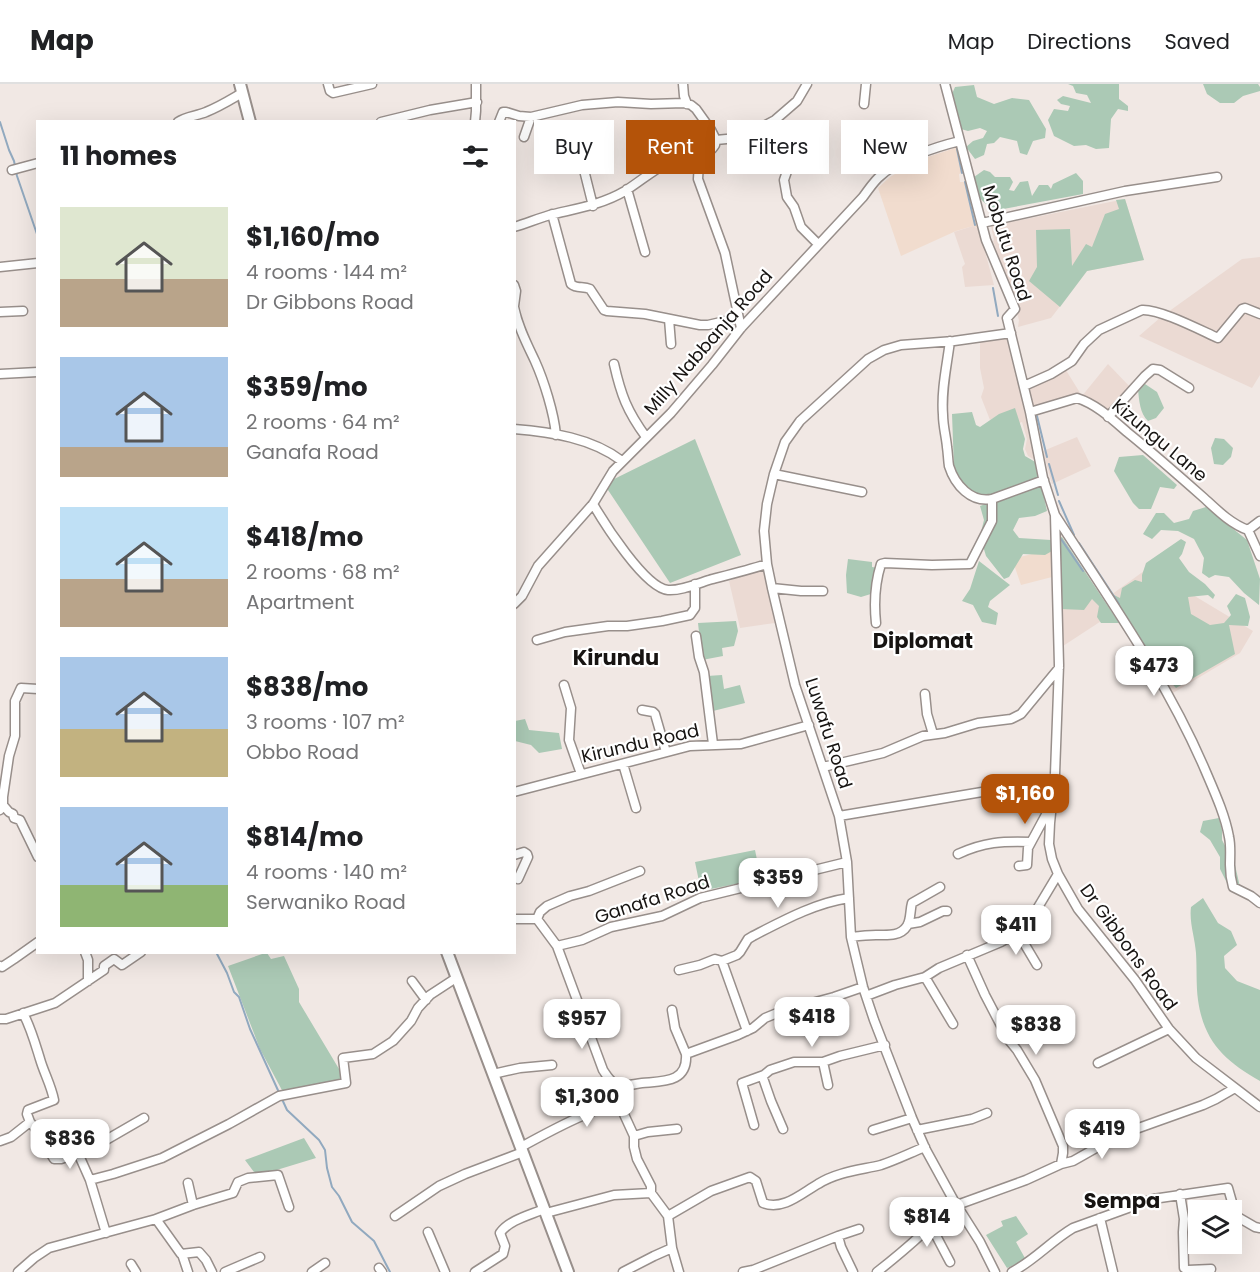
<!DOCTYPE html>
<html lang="en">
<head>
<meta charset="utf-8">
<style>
  :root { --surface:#fff; --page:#f2f2f2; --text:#202124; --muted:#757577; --line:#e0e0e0; --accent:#b45309 }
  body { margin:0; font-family:Poppins,sans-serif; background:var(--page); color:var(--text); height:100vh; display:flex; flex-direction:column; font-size:22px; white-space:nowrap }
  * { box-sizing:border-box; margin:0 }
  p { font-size:20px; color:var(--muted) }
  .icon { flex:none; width:33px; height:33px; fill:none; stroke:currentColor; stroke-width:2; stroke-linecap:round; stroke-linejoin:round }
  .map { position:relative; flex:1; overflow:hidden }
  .panel { position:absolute; left:36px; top:36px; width:480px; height:834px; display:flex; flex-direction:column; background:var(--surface); border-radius:0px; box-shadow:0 6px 24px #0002 }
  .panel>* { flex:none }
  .guide { position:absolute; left:534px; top:36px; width:570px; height:54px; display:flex; gap:12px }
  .controls { position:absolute; left:1188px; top:1116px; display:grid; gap:12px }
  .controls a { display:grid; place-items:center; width:54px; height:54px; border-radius:0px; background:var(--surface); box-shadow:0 6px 24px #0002; font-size:30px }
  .price { position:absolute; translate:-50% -51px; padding:0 14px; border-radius:12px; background:#fff; color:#222; font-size:20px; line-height:39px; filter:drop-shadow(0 2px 3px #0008) }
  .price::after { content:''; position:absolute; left:50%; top:36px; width:18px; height:14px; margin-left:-9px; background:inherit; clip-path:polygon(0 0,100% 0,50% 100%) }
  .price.on { background:var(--accent); color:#fff }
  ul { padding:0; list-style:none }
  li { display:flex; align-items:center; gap:18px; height:150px; padding:0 24px }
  li span { display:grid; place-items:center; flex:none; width:168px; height:120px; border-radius:0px; color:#555 }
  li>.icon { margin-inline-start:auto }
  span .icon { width:72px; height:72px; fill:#fffc; stroke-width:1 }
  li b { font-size:26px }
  h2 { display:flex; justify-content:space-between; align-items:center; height:72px; padding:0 24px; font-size:26px }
  .tag { padding:0 21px; border-radius:0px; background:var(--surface); box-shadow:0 6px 24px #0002; font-size:21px; line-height:54px }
  .tag.on { background:var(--accent); color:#fff }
  header { display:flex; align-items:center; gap:36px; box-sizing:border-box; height:84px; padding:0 30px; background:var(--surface); border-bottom:2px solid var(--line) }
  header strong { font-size:28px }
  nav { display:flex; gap:33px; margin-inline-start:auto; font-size:21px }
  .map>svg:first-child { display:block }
  .built { fill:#ebdad3 }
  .medical { fill:#f1dcce }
  .green { fill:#abc9b5 }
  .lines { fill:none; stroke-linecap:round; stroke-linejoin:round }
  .stream { stroke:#91a9bf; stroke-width:2 }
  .minor-casing { stroke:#988f8b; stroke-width:11 }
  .major-casing { stroke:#988f8b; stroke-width:14 }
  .minor { stroke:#fff; stroke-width:8 }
  .major { stroke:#fff; stroke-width:10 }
  .labels { text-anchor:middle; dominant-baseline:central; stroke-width:4.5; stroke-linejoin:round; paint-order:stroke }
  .street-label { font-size:18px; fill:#171412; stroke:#fff }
  .quarter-label { font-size:21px; font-weight:bold; fill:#171412; stroke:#fff }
</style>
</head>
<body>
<header>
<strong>Map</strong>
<nav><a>Map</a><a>Directions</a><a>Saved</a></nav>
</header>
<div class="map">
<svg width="1260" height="1188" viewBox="0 0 1260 1188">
  <rect width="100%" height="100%" fill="#f1e8e4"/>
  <!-- built -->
  <path class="built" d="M1125,115L1144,176L1087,187L1051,234L1018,243L1019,236L1014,220L1009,218L995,162L993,157L994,156L991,142Z
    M973,142L979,145L994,201L965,203L962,183L965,180L954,148Z
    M1260,173V291L1252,304L1139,252L1161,233L1242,175Z
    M1009,252L1037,377L1028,372L1025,365L1027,355L1022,338L1004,345L999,331L990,336L981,313L984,304L980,284V255Z
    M1108,280L1133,306L1111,332L1082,312L1032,325L1026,304L1064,283L1082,312Z
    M1077,353L1091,382L1052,400L1043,367Z
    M1062,453L1112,530L1063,562L1059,454Z
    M763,483L775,539L740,544L729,497Z
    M1148,484L1253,547L1240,569L1173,609L1111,511Z"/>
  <!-- medical -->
  <path class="medical" d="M958,63L965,88L959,90L960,98H967L979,145L973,142L956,147L901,172L878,104L890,93L919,76Z
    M1052,465V493L1021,501L1012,475Z"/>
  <!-- green -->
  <path class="green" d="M1068,0H1119V15L1128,22V27L1118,25L1111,35L1109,64L1096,65L1086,61L1074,62L1054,52L1048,36L1054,25L1068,27L1070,22L1061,20L1057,16L1063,12L1091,19L1087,11L1076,9L1073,2Z
    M1203,0H1258L1260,3V7L1243,12L1234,19H1220L1207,10Z
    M974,1L977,13L994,20L1012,14L1029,16L1046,45L1045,54L1033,57L1027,71L1020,69L1017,57L1000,53L994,59L987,60L984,71L975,75L966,63L973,57L983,54L987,47L980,44L968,47L961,45L952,10L955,3Z
    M984,86L990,88L995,93H1010L1013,98L1009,106L1014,107L1020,98L1028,97L1032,112L1039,101H1048L1051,105L1053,100L1076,89L1083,97V110L998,126C981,120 976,111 974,93Z
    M1125,115L1144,176L1087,187L1060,223L1029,197L1037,183L1036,146L1070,145L1072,182L1086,160L1092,163L1105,130L1119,125L1116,116Z
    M1145,300L1157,308L1164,324L1156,334L1148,337C1140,330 1139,316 1138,305Z
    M1015,324L1025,355L1023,365L1025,372L1037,379L1041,394L988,413H978L964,400L954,384L952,330L972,328L976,341L980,343L999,330Z
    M1215,354L1224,355L1233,364L1231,373L1223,381L1214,380L1211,364Z
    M695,355L741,471L670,499L604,400Z
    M1143,371L1177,401L1174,405L1160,403L1151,425H1139L1133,419L1114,387L1119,373Z
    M1041,400L1047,427L1035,432L1019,434L1013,446L1019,454L1051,456L1052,467L1045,471L1023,470L1009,493L1004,495L986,472L980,452L984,436L980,422Z
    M1206,423L1247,456L1260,495L1259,521L1244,509L1229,493L1215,491L1209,494L1202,489L1204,474L1194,455L1178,447L1161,446L1152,455L1143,450L1156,429H1164L1174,439L1189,435L1193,427Z
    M1062,453L1119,539H1101L1097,533L1099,522L1092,515L1084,526L1061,525L1059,454Z
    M1181,455L1186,458L1182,470L1179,474L1189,488L1205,500L1215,511L1213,515L1208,511L1188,513L1191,530L1210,541L1224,539L1231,531L1227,522L1236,510L1245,514L1250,533L1248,542L1229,541L1235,570L1176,604L1163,590L1145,561L1118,530L1114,511L1120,514L1122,504L1135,496L1142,498V491L1146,479Z
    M848,475L872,478V483L878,484L874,509L861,513L847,509L846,491Z
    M979,477L1010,501L990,517L988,523L998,529L996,541L982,538L973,521L962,517L970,505Z
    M736,537L738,547L734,562L722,564L723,572L702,576L698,539Z
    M722,591L724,605L740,601L745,619L713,627L710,608L711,602L708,600L707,592Z
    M525,635L529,646L559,649L562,665L539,669L531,661L515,657V637Z
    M1219,734L1222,746V756L1235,781L1240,803H1229L1220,785V773L1210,756L1200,748L1203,737Z
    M755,766L761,795L701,807L695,778Z
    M1203,814L1218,839L1231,847L1237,861L1224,872L1225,884L1237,897L1260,906V997C1225,977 1204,958 1198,916C1196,901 1197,885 1196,869C1195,854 1189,838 1191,823Z
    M265,869H267L271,875L284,872L299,905V918L342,990V997L284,1010L260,965L228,882Z
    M304,1054L316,1074L257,1092L245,1076Z
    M1016,1132L1028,1150L1016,1158L1026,1176L1007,1184L986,1151L1003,1142L1001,1137Z"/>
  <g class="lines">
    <!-- stream -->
    <path class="stream" d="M0,38L9,66L14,77L17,92L38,153
      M957,65L962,89
      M965,98L975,141
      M993,204L998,232
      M1037,332L1047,373
      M1049,380L1058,411
      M1059,417L1074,451
      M1061,455L1083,487
      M1079,459L1119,520
      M216,868L227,889L234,908L239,913L250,945L287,1026L319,1056L325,1066L327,1084L332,1103L339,1112L352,1138L374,1157L390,1188"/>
    <!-- minor casing -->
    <g class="minor-casing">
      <path id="minor" d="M328,0L330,7L333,9L372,0
        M683,0L684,12L687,20
        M945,0L986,156L1015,225L1007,234L1030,328L1043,394L1055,431L1059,581L1055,690L1050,739L1049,760L1052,775L1058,790L1078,825L1135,896L1169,945L1196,974L1260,1023
        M864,20L866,0
        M775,36L785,59L791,76L784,96L787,113L794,123L801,143L818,160
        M178,38C186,32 197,32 206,28C219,23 230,16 242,9
        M381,38L430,26L477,18
        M475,38L476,27V0
        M499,38L503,28H506L519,32L531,33L582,21L618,18L651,20L684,19L691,21L696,25L711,46L716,56L715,61L712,65L703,69L699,79L698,95L725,169L741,244
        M524,53L531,33
        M716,56L737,54L747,51L775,36L797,17L807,0
        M568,63L578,62L593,122
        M12,86L38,79
        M627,105L645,168
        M552,130L571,200C577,205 583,202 590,205L604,226L607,227L645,230L700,241H708L738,234
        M982,139L1125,107L1217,93
        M514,143C528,139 541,133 554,130C579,124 603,120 625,107C649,92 672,68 703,69
        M0,183L38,179
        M514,201L516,207L514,222
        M514,223C518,243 527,260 535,277C544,297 554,329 556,351
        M0,228L23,227
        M669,235L671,260
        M950,257C947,281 941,306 943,331C943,342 946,352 947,363C948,369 948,376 949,382C955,401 971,419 992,415
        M614,280C621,311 627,327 646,353
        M0,290L38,288
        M1024,302L1051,290L1072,277L1084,260L1099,246L1142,226C1160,225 1200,246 1218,254L1242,225L1245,224L1260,230
        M1030,328L1077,314C1096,320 1112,335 1127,348C1153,369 1178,391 1204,414C1217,426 1231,440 1248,446L1260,437
        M1108,333L1145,292L1153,285L1160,286L1189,304
        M514,345C551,348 592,354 622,377
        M774,390L862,408
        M593,420C604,439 645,504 668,506C681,507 696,500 709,496C728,491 748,486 767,480
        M1055,431C1109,515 1167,596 1206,688C1215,709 1225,731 1229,753C1231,762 1230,771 1230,781C1230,788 1231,796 1233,803L1251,812L1260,819
        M1248,446L1260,472
        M772,504L801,507H823
        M514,520L522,512L538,482L593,420L613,387L671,329L712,281L741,244L863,113C868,106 873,99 878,94C896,76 935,63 960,57
        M876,539C874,520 875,499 881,480L885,479L932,481L970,480L992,437V415L1044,396
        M696,552L699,573L704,588L713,660
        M537,556L565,548L608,542H627L662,537L690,531L695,524V500
        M564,601L571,624L569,656L581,690
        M925,610L927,630L933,650
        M642,626L653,628L655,630L666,668
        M623,680L636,724
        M823,683L883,669L923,652L945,649L978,639L1011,635L1021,630L1059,584
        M514,708L690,662L741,660L809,641
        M3,721L9,728L13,730L14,734L20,736L38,773
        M0,726L3,721V713L9,672L15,652V617L21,604L38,605
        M839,732L982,708
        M958,770C984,758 1002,757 1031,758
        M514,771L524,768L527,770L528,773L518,795
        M1019,782L1027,781L1028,764L1049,725
        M514,835H537L557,862L582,856L611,843L662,832L700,814L847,778
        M537,835L540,828L547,822L570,812L589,807L640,787
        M908,840L920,838L943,827H947
        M1018,849L1037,881
        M851,853C859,852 868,851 876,851C886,851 900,853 907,842C911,836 910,826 912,819L940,803
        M557,862L603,986C606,990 609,997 615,999C625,1004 632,1000 642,999C663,997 688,999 686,970L738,951L753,944L765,934L782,927L834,913L863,903
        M85,868L88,876V897
        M967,871L985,911L1008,955L1017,966L1035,996L1063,1062V1069L1061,1080
        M722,877L747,947
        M0,882L2,883L14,875L38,858
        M679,886L700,881L715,875L722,877L737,871L740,868L748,855L753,852C784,836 815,819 849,814
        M925,893L953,940
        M412,897L426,916
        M866,912L895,901L925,893L939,884L1001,858L1025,845L1058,790
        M672,926L675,944L686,970
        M0,935H6L55,919L104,886V882L114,875L122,881L141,868
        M823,978L828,1001
        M1098,979L1169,945
        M493,990L520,984L552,981
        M617,1015L634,1052V1063L637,1075L651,1102V1109L668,1132L672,1164L679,1188
        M30,1038L35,1044L54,1075H61L78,1069L90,1096L106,1149
        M754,1041L742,999L764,991
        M783,1045L771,1017L763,994L764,991L770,986L794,978H823L840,972L885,961
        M873,1046L912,1034
        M917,1046L972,1035L987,1029
        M634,1052L648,1048L677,1045
        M0,1057L11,1053L30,1038L27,1030L28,1026L54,1016C51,1001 44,989 40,975C35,959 31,944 23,929
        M521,1063C541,1052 561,1041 582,1032C595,1026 605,1023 617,1015L619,1000
        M78,1069L106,1056L144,1034
        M90,1096L113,1090L162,1074L229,1040L279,1012L346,999L343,974L373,970L393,957L411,937L418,924L430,911L456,894
        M188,1099L193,1121
        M1180,1110L1184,1135L1183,1148L1184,1184L1188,1186L1211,1185
        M957,1121L1026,1096L1061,1080L1073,1077L1119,1051L1203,1021L1216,1015L1235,1004
        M546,1129L614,1111L651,1109
        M395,1132L439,1102L465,1090L523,1068
        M668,1132L711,1107L750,1093L756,1097L763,1119C783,1127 802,1109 818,1100C837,1088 860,1086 881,1081C896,1076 910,1069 925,1063
        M1100,1134L1113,1188
        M156,1135L181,1170L199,1168L206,1176L212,1188
        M931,1142L950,1178
        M428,1148L445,1188
        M182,1170L188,1188
        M131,1180L136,1188
        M379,1184L382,1188
        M18,1188L34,1174L49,1164L156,1135L193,1121L233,1109L238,1098L248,1094L278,1091L289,1123
        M225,1188L260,1173
        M312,1188L325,1179
        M475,1188L503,1170L505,1162L500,1149C509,1136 530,1131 544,1125
        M623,1188L654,1172L672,1164
        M743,1188L753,1186L838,1152
        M853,1188L841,1163L838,1152L859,1145
        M877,1188C905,1166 931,1144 954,1117
        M995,1188L980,1158L954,1117L926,1066L912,1034L874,936L863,903L851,853L847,778L839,732L795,601L772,504L767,480L764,447L767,420L774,390L785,358L800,337L868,275L884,266L901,261L954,257L1011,249
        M1012,1188C1035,1176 1051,1157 1073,1144L1153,1115L1228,1104L1236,1132L1255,1143L1260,1144"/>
    </g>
    <!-- major casing -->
    <g class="major-casing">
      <path id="major" d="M240,0L250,38
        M447,868L568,1188"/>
    </g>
    <!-- minor -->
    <use href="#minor" class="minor"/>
    <!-- major -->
    <use href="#major" class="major"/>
  </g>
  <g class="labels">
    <!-- street labels -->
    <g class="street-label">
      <text transform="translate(1007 159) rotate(72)">Mobutu Road</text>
      <text transform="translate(708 258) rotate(-49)">Milly Nabbanja Road</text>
      <text transform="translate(1160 356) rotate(40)">Kizungu Lane</text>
      <text transform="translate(829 649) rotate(72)">Luwafu Road</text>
      <text transform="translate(640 659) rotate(-13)">Kirundu Road</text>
      <text transform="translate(652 815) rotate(-18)">Ganafa Road</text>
      <text transform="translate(1129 863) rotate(54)">Dr Gibbons Road</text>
    </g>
    <!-- quarter labels -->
    <g class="quarter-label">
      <text x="923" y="556">Diplomat</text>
      <text x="616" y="573">Kirundu</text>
      <text x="1122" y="1116">Sempa</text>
    </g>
  </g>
</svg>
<div class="controls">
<a><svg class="icon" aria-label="layers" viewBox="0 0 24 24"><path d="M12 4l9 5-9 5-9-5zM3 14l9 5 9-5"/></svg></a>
</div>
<b class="price" style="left:1154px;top:613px">$473</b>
<b class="price on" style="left:1025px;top:741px">$1,160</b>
<b class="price" style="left:778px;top:825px">$359</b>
<b class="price" style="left:1016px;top:872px">$411</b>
<b class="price" style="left:812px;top:964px">$418</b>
<b class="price" style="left:582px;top:966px">$957</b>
<b class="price" style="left:1036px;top:972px">$838</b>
<b class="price" style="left:587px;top:1044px">$1,300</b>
<b class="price" style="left:1102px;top:1076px">$419</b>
<b class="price" style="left:70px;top:1086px">$836</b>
<b class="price" style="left:927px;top:1164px">$814</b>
<div class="guide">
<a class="tag">Buy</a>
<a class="tag on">Rent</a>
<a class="tag">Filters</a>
<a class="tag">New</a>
</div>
<section class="panel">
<h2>11 homes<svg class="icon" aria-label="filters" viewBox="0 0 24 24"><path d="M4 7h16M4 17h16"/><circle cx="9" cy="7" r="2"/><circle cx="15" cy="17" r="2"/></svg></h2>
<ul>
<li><span style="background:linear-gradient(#dfe7d0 60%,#b9a48a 0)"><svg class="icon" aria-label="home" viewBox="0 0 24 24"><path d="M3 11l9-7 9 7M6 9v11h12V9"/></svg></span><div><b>$1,160/mo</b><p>4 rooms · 144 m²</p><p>Dr Gibbons Road</p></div></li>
<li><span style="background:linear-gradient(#a9c7e8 75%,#b9a48a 0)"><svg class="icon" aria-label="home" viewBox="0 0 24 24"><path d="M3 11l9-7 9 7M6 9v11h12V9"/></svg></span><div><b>$359/mo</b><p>2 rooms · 64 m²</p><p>Ganafa Road</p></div></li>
<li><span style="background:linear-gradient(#bfe0f5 60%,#b9a48a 0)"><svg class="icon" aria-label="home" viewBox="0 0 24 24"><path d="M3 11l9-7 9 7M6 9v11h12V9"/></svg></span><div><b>$418/mo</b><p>2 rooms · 68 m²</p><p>Apartment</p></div></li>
<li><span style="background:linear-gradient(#a9c7e8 60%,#c2b280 0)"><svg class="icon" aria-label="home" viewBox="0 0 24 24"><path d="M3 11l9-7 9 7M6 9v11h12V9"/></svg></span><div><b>$838/mo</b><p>3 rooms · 107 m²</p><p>Obbo Road</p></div></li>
<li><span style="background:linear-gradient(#a9c7e8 65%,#8fb573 0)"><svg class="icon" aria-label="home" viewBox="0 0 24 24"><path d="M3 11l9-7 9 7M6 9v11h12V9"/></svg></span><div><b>$814/mo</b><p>4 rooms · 140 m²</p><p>Serwaniko Road</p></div></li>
</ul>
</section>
</div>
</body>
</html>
